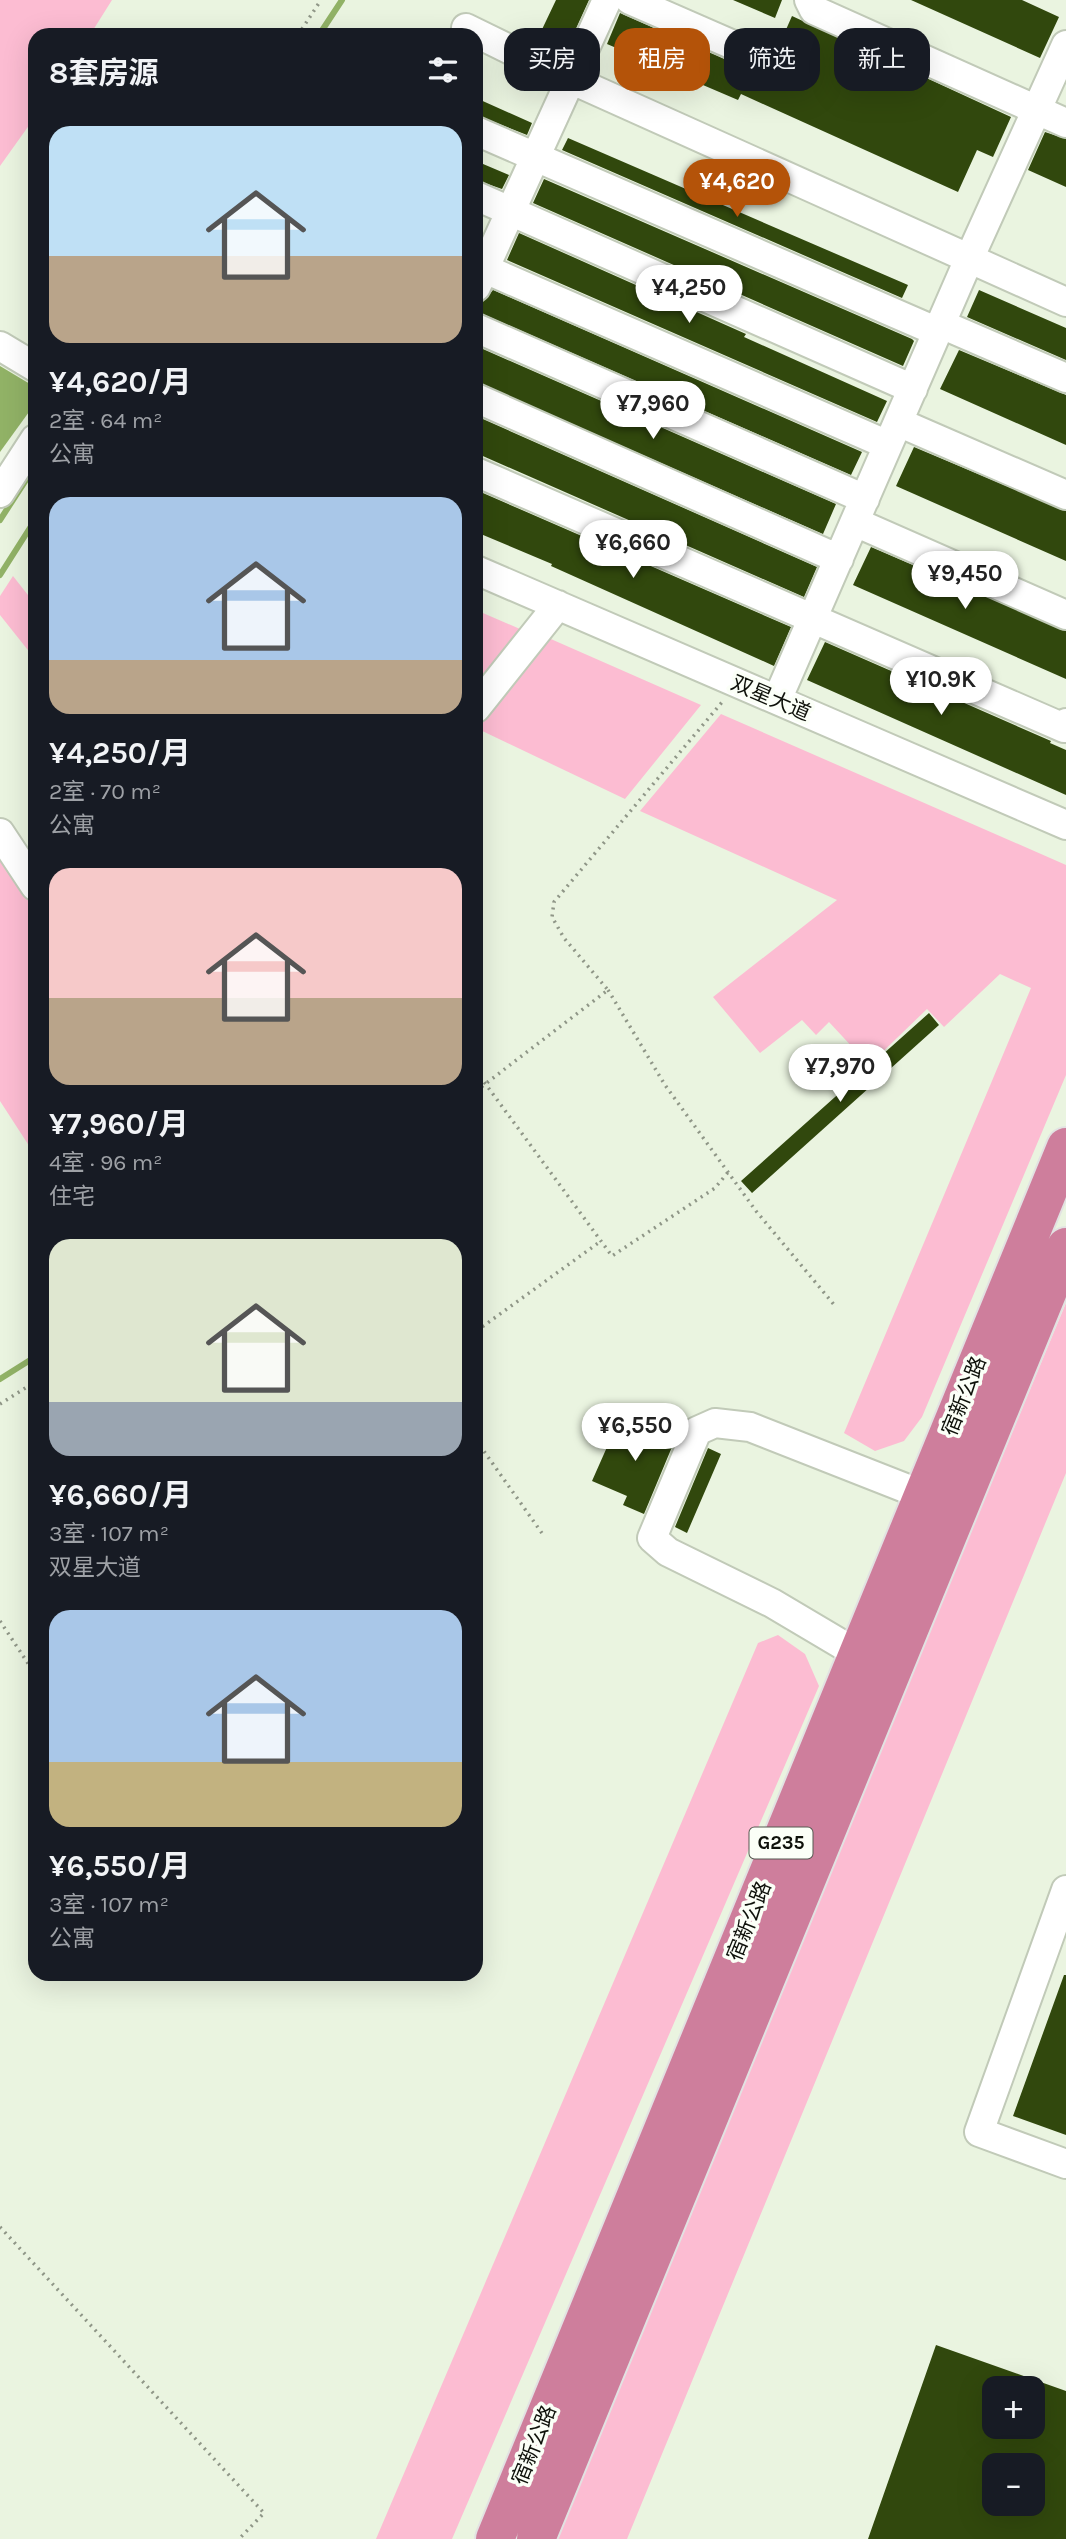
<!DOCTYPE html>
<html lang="zh">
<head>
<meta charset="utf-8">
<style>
  :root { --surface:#171b24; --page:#20242c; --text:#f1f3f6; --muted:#9ea1a6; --accent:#b45309 }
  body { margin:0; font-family:Karla,"Noto Sans SC",sans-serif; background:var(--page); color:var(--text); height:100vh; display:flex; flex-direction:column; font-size:26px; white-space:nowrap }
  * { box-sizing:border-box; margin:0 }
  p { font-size:23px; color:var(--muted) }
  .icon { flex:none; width:38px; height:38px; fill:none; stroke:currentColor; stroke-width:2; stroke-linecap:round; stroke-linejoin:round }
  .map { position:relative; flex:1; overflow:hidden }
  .side { position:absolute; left:28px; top:28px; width:455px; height:1953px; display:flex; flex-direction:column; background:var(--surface); border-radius:21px; box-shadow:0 7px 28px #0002 }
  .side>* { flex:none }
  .top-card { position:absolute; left:504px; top:28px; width:457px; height:63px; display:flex; gap:14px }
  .tools { position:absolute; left:982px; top:2376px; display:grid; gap:14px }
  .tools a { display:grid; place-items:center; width:63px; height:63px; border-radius:14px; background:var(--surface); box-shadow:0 7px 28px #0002; font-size:35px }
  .price { position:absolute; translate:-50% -60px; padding:0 16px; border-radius:24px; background:#fff; color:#222; font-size:23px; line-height:46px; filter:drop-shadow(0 2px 4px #0008) }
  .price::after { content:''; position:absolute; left:50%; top:42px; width:21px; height:16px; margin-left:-10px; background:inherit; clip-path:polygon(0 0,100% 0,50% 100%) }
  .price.active { background:var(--accent); color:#fff }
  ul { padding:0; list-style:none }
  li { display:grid; align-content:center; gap:14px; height:371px; padding:0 21px }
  li span { display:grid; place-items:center; height:217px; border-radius:21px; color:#555 }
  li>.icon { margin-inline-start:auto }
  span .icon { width:126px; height:126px; fill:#fffc; stroke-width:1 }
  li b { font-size:30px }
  h2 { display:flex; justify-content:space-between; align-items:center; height:84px; padding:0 21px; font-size:30px }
  .chip { padding:0 24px; border-radius:21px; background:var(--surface); box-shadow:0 7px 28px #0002; font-size:24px; line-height:63px }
  .chip.active { background:var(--accent); color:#fff }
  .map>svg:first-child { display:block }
  .green { fill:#fcbcd2 }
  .water { fill:#91b266 }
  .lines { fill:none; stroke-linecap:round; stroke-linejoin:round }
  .stream { stroke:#91b266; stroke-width:6 }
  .building { fill:#31480d; fill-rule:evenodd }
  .minor-casing { stroke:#c1cab8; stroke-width:32 }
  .highway-casing { stroke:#e2e2e2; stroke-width:42 }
  .path { stroke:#8f9687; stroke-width:3.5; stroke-dasharray:2 5; stroke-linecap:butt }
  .minor { stroke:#fff; stroke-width:28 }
  .highway { stroke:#ce7e9c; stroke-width:38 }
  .labels { text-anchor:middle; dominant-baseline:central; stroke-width:7; stroke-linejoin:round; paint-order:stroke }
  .shield { fill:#fbfff7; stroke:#555851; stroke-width:2 }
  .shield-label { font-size:19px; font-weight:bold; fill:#0e110a }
  .street-label { font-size:21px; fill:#0e110a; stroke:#fbfff7 }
</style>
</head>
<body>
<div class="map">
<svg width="1066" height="2539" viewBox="0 0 1066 2539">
  <rect width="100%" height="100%" fill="#eaf4e0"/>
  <!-- green -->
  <path class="green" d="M0,0H112L90,35H35V117L0,166Z
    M13,576L35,604V659L0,615V596Z
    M476,610L520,629L476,690Z
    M544,636L701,705L625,799L476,728V720Z
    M721,714L1066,865V1075L922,1417L904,1441L875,1451L844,1433L1031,988L1000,974L944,1027L927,1009L869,1065L829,1022L816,1035L802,1020L760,1053L713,997L837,900L640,811Z
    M0,846L35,901V1155L0,1101Z
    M1066,1303V1473L627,2539H553Z
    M778,1635L805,1654L819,1686L452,2539H376L758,1643Z"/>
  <!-- water -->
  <path class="water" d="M0,366L35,387L34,405L0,452Z"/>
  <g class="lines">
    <!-- stream -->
    <path class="stream" d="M319,35L342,0
      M0,520L35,466
      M0,575L35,520
      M0,1379L35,1357"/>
  </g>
  <!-- building -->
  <path class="building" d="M556,0H589L564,55L536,42Z
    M733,0H782L775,18Z
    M911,0H1022L1059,17L1040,58Z
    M620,13L756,73L764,75L772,72L778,65L780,57L777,50L792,16L1011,117L993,157L977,150L958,192L741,94L738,100L607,44Z
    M476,98L532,123L527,135L476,115Z
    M1045,132L1066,139V187L1028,170Z
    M568,138L908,285L902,298L562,150Z
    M476,161L509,175L502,189L476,180Z
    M544,179L912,339L914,341L903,366L533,203Z
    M519,233L746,334L744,337L887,401L877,422L507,260Z
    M493,290L862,452L851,475L478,312L483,302Z
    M979,290L1066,328V360L967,317Z
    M476,346L836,504L823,534L476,382Z
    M959,350L1066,395V445L940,389Z
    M476,416L817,567L804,597L476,453Z
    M914,447L1066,511V561L896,486Z
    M476,490L791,627L774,666L551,566L552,564L476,532Z
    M871,547L1066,631V679L853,585Z
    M825,642L1051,741L1050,743L1066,750V795L807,680Z
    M929,1013L939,1025L752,1193L741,1181Z
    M619,1420L654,1435L657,1426L677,1435L644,1514L623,1505L627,1496L592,1481Z
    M708,1448L721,1454L687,1533L675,1527Z
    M1064,1975H1066V2135L1013,2116Z
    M936,2345L1066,2391V2539H868ZM994,2389H1032V2427H994ZM994,2466H1032V2504H994Z"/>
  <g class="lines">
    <!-- minor casing -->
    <g class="minor-casing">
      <path id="minor" d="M630,0L763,58
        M809,0L814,10L1066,123
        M466,28L570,79L1066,302
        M476,131L938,332
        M476,196L913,389
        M476,265L888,445
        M476,287L607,0
        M941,324L1066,378
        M476,328L865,499
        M0,346L35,367
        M476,398L839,559
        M898,422L1066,495
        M476,472L1064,728L1066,723
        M0,493L35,439
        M855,522L1066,615
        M476,570L1066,825
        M777,700L969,259L1066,45
        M476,708L558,605
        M0,833L35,886
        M858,1654L772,1603L668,1552L652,1538L697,1431L715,1423L750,1427L923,1495
        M1066,1890L979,2132L1066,2164"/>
    </g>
    <!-- highway casing -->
    <g class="highway-casing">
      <path id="highway" d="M495,2539L1066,1147
        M536,2539L1066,1247"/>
    </g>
    <!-- path -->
    <path class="path" d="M298,35L321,0
      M608,990L665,1085L756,1211L836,1307
      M476,1071L612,1256L715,1188L729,1171
      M476,1091L608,990L564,938L552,917L554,902L723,701
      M476,1339L482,1327L601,1241
      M0,1404L35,1382
      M476,1440L544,1536
      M0,1621L35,1674
      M0,2227L264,2513L239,2539"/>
    <!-- minor -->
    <use href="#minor" class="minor"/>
    <!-- highway -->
    <use href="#highway" class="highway"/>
  </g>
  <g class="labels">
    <!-- shield labels -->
    <rect class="shield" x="749.5" y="1827.5" width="63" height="31" rx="5"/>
    <g class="shield-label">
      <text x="781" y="1843">G235</text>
    </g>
    <!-- street labels -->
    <g class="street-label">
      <text transform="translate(771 698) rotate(23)">双星大道</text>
      <text transform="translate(964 1396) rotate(-68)">宿新公路</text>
      <text transform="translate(749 1921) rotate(-68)">宿新公路</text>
      <text transform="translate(534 2445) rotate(-68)">宿新公路</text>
    </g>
  </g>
</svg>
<div class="tools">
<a>+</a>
<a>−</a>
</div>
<b class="price active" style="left:737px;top:219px">¥4,620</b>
<b class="price" style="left:689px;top:325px">¥4,250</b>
<b class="price" style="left:653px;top:441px">¥7,960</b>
<b class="price" style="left:633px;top:580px">¥6,660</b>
<b class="price" style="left:965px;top:611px">¥9,450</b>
<b class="price" style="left:941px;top:717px">¥10.9K</b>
<b class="price" style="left:840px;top:1104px">¥7,970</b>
<b class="price" style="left:635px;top:1463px">¥6,550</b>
<div class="top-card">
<a class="chip">买房</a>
<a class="chip active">租房</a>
<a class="chip">筛选</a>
<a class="chip">新上</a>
</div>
<section class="side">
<h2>8套房源<svg class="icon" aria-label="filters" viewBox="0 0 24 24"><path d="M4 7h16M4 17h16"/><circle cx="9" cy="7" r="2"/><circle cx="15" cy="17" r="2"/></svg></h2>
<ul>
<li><span style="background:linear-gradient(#bfe0f5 60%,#b9a48a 0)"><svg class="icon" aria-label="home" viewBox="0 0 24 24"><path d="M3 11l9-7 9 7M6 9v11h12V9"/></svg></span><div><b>¥4,620/月</b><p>2室 · 64 m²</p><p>公寓</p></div></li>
<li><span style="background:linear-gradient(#a9c7e8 75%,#b9a48a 0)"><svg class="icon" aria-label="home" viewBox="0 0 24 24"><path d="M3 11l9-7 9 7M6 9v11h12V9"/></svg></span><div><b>¥4,250/月</b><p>2室 · 70 m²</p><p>公寓</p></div></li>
<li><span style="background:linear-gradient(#f6c9c9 60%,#b9a48a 0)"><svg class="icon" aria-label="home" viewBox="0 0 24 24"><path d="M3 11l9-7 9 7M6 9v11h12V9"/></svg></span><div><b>¥7,960/月</b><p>4室 · 96 m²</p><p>住宅</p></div></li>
<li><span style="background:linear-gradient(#dfe7d0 75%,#9aa5b1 0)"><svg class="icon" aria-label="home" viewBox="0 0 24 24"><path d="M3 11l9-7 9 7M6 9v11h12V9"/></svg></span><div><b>¥6,660/月</b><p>3室 · 107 m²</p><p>双星大道</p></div></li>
<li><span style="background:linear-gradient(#a9c7e8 70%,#c2b280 0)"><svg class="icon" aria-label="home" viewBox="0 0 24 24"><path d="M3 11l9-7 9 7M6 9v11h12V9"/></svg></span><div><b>¥6,550/月</b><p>3室 · 107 m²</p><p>公寓</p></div></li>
</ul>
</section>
</div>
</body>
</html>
